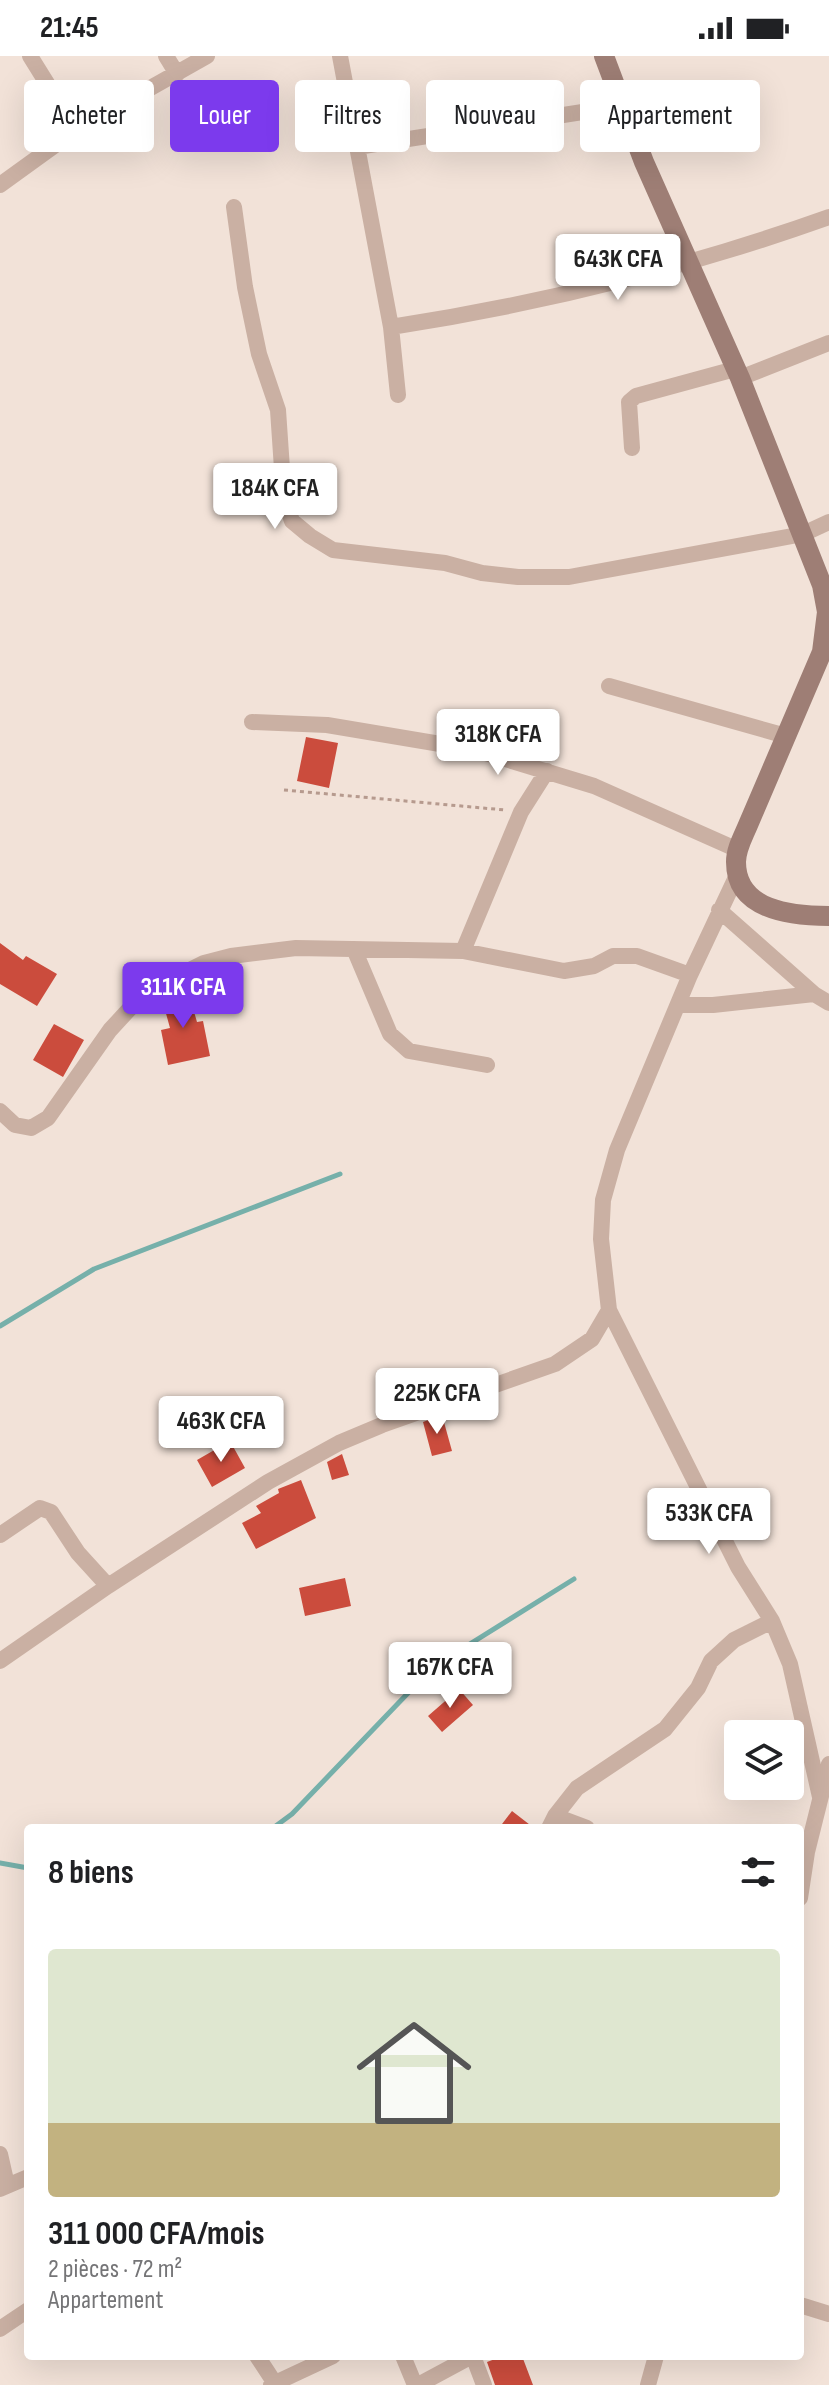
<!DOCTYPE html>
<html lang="fr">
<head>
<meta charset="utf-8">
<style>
  :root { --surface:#fff; --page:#f2f2f2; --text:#202124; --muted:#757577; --line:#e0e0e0; --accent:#7c3aed }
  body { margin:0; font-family:"Sofia Sans Condensed",sans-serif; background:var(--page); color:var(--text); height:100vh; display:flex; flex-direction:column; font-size:30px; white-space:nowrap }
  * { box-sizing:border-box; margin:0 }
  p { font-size:26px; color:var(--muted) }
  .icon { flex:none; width:44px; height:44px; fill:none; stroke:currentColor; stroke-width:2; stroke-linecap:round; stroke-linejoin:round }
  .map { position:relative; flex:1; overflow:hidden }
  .panel { position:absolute; left:24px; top:1768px; width:780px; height:536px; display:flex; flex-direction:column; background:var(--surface); border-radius:8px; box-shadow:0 8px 32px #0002 }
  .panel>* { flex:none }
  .guide { position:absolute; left:24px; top:24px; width:782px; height:72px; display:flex; gap:16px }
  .controls { position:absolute; left:724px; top:1664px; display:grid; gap:16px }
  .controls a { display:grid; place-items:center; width:80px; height:80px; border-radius:8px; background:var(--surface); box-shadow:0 8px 32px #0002; font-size:40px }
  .price { position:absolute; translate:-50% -68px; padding:0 18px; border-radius:8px; background:#fff; color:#222; font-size:26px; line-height:52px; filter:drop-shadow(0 2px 4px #0008) }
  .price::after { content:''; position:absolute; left:50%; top:48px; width:24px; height:18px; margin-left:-12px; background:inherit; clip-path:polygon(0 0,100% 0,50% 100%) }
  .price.current { background:var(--accent); color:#fff }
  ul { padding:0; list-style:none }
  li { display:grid; align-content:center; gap:16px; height:424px; padding:0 24px }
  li+li { border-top:2px solid var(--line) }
  li span { display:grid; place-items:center; height:248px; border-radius:8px; color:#555 }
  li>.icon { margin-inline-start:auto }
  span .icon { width:144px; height:144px; fill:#fffc; stroke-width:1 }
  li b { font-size:34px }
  h2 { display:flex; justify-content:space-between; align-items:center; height:96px; padding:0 24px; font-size:34px }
  .pill { padding:0 28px; border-radius:8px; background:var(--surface); box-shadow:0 8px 32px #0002; font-size:28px; line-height:72px }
  .pill.current { background:var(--accent); color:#fff }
  .status { display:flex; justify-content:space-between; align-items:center; height:56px; padding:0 40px; background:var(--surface); direction:ltr }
  .status svg { height:22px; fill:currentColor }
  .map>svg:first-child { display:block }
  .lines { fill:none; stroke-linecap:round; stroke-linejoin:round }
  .stream { stroke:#76b0aa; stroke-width:5 }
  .building { fill:#cb4c3d }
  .path { stroke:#b69a8e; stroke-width:3; stroke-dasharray:4 4; stroke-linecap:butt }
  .street { stroke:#cab0a3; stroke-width:16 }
  .secondary { stroke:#9e7e75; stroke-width:20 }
</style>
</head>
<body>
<div class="status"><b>21:45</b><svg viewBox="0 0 49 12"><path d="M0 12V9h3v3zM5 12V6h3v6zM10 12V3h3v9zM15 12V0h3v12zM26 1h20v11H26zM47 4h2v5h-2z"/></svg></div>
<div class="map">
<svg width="829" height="2329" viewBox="0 0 829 2329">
  <rect width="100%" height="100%" fill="#f2e2d8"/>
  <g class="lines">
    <!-- stream -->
    <path class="stream" d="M0,1270L94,1213L340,1118
      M273,1772L292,1758L433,1611L574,1523
      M0,1807L28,1812"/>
  </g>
  <!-- building -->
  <path class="building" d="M306,681L338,687L329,732L297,725Z
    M0,887L23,904L26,900L57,918L37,950L0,928Z
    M186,928L197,966L203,965L210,1000L168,1009L161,974L170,972L162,943Z
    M54,968L84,984L63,1021L33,1004Z
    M442,1359L452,1395L432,1400L423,1366Z
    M230,1385L245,1412L212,1431L197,1404Z
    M342,1398L349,1419L332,1424L327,1406Z
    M301,1424L316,1462L256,1493L242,1467L261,1457L256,1450L279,1437L278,1433Z
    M345,1522L351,1550L305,1560L299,1532Z
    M459,1633L473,1649L442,1676L428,1660Z
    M512,1755L534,1772H499Z
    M503,2300H522L533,2329H495L487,2306Z"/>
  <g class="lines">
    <!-- path -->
    <path class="path" d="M284,734L505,754"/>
    <!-- street -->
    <path class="street" d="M30,0L76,74
      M166,0L177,18
      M340,0L391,271L398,339
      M357,91L621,50
      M0,129L76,74L207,0
      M234,151L245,231L259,298L278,354L284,442L292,465L310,480L333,494L445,507L482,517L518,521H569L803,478L829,466
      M391,271C541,248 686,212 829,161
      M740,322L829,287
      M632,392L629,346L636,340L735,313
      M609,630L786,680
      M252,666L327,669L476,694L594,730L738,794
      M719,854L814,938L829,947
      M354,893L390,978L409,995L487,1009
      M463,895L521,756L547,715
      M679,949H713L814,938
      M0,1055L15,1069L31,1072L48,1062L110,974L134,948L168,925L204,907L231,900L296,892L463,895L564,915L594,910L613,900H637L690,919
      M609,1254L738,1511L772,1565L790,1608L820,1741
      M0,1479L40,1452L51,1456L78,1497L108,1530
      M0,1605L108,1530L268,1426L339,1387L382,1369L555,1308L592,1283L609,1254L601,1183L603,1144L617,1094L690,919L738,817
      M555,1760L587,1772
      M549,1772L555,1760L577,1732L665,1673L698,1632L711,1605L734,1584L772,1565
      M800,1842L807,1796L829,1708
      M0,2098L7,2129
      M0,2133L28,2121
      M800,2249L829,2258
      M0,2273L28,2254
      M257,2300L276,2329
      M403,2300L415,2329
      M473,2300L484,2329
      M271,2329L333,2300
      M418,2329L472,2300
      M648,2329L656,2300"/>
    <!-- secondary -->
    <path class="secondary" d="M604,0L644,106L740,322L822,529L827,556L822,596L748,769C743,781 736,793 736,806C736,855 792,860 829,860"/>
  </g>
</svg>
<div class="controls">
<a><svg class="icon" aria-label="layers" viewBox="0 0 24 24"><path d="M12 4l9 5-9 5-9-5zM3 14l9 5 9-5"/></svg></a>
</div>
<b class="price" style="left:618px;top:246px">643K CFA</b>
<b class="price" style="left:275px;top:475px">184K CFA</b>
<b class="price" style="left:498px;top:721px">318K CFA</b>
<b class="price current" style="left:183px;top:974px">311K CFA</b>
<b class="price" style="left:437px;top:1380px">225K CFA</b>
<b class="price" style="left:221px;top:1408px">463K CFA</b>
<b class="price" style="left:709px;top:1500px">533K CFA</b>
<b class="price" style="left:450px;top:1654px">167K CFA</b>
<div class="guide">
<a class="pill">Acheter</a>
<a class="pill current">Louer</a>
<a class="pill">Filtres</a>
<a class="pill">Nouveau</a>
<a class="pill">Appartement</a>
</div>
<section class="panel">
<h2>8 biens<svg class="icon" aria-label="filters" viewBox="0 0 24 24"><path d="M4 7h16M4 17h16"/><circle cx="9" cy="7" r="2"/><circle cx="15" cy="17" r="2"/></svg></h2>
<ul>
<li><span style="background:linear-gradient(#dfe7d0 70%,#c2b280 0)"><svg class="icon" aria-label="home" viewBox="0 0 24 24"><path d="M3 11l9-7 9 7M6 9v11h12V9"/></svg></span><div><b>311 000 CFA/mois</b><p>2 pièces · 72 m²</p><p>Appartement</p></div></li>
</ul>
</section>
</div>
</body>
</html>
